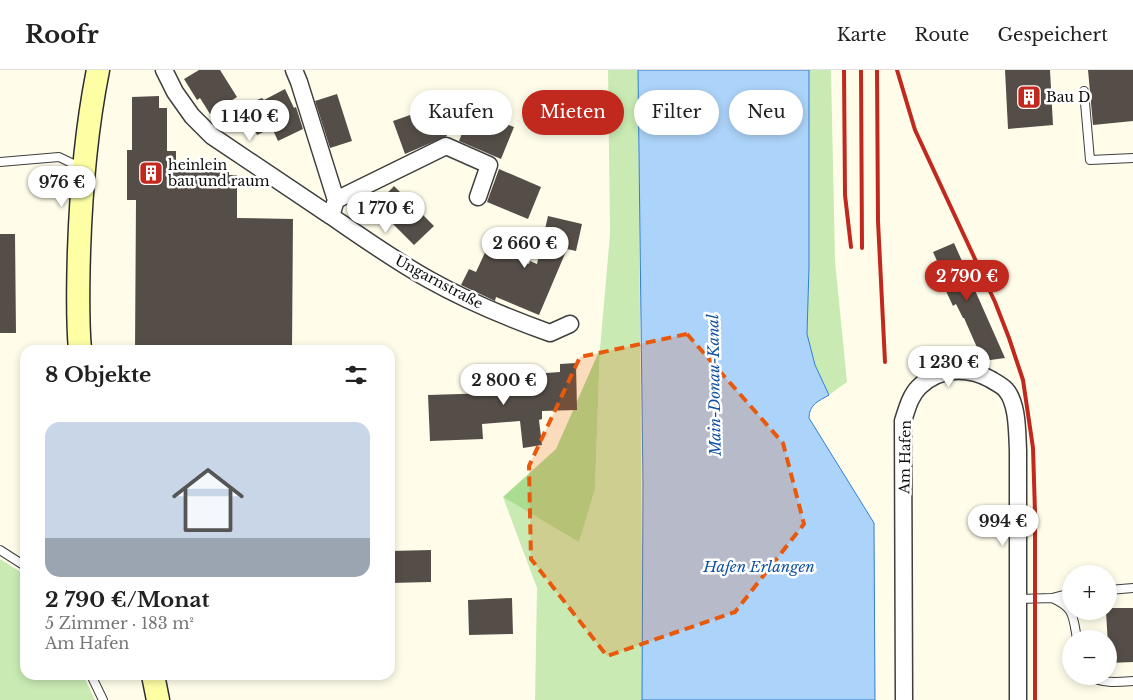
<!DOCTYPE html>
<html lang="de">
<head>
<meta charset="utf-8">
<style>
  :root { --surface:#fff; --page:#f6f6f6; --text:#222; --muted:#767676; --line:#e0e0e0; --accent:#c1291e }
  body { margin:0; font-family:"Libre Baskerville",serif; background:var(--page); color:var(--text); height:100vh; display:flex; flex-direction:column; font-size:19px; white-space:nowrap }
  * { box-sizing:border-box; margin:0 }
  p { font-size:16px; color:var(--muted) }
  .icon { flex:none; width:28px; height:28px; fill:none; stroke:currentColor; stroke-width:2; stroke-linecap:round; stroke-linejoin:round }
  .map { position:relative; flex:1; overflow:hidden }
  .side { position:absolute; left:20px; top:275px; width:375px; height:335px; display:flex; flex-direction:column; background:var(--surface); border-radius:15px; box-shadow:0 2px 8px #0003 }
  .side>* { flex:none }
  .hud { position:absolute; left:410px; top:20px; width:475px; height:45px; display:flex; gap:10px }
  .buttons { position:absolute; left:1062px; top:495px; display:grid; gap:10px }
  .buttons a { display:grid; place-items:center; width:55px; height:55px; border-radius:50%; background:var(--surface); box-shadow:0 2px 8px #0003; font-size:25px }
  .price { position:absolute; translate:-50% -42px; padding:0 11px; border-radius:18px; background:#fff; color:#222; font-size:16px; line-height:32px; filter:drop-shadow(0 1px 2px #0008) }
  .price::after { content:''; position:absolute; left:50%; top:30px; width:15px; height:11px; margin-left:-8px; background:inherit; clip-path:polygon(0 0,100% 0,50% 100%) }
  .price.current { background:var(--accent); color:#fff }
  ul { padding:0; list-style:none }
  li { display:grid; align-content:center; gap:10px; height:265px; padding:0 25px }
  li+li { border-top:1px solid var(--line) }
  li span { display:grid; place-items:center; height:155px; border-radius:15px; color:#555 }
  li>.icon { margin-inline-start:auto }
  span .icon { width:90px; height:90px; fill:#fffc; stroke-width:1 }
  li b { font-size:21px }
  h2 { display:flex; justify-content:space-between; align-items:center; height:60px; padding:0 25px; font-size:21px }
  .chip { padding:0 18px; border-radius:22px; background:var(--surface); box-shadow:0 2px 8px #0003; font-size:18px; line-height:45px }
  .chip.current { background:var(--accent); color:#fff }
  header { display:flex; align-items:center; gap:30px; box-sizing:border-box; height:70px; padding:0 25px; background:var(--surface); border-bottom:1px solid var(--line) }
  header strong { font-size:24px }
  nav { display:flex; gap:28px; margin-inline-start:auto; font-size:18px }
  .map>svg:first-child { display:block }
  .green { fill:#c9ebb3 }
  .forest { fill:#aadc91 }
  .water { fill:#acd3f9; stroke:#307fd3 }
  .building { fill:#554e48 }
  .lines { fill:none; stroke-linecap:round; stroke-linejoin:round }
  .lane-casing { stroke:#3f3f3f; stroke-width:10 }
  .street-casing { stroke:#3f3f3f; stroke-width:19 }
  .secondary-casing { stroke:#2e2e2e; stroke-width:25 }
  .lane { stroke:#fff; stroke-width:8 }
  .street { stroke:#fff; stroke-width:16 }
  .secondary { stroke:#feffa5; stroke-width:22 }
  .rail { stroke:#c1291e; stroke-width:4 }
  .marked { fill:#e8590c; fill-opacity:0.2; stroke:#e8590c; stroke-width:4; stroke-dasharray:10 6; stroke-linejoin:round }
  .labels { text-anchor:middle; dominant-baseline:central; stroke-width:5; stroke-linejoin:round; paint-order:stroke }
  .poi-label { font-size:14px; fill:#0c0c0c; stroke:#fff; text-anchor:start }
  .street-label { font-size:14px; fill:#0c0c0c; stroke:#fff }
  .water-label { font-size:15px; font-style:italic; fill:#1051a2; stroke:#fff }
</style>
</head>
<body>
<header>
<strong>Roofr</strong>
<nav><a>Karte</a><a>Route</a><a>Gespeichert</a></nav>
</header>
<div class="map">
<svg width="1133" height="630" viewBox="0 0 1133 630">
  <rect width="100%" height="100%" fill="#fffdea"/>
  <!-- green -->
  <path class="green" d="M608,0H638L643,624L642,630H535L537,518L503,427L579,471L595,419L600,279L610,164Z
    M809,0H831L835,191L847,312L829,325L815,295L807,264L809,197Z
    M0,489L22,503L25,508V605H83L95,630H0Z"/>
  <!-- forest -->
  <path class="forest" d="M600,279L595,419L579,472L503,427L556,379Z"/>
  <!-- water -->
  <path class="water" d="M638,0H809V197L807,264L815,295L829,325C819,331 809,334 809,348L874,453L875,630H642L643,415Z"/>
  <!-- building -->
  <path class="building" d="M199,0H220L237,27L210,44L200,28L197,30L184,9Z
    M1005,0H1050L1053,55L1008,59Z
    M1088,0H1133V51L1093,55Z
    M285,19L294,38L296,37L303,59L278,71L272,58L257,65L243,36L262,28L264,30Z
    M337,24L352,71L330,78L315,31Z
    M159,26V38H167V81H176V98L229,99V105H237V148L293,149L292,280H135L136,130H127V80H132V27Z
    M436,36L447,66L405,84L393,51Z
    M471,40L514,57L501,89L459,71Z
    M499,99L541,117L528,149L487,132Z
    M394,116L434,156L414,175L375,136Z
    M548,146L582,154L576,181L567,179L539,245L496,227L495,231L461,215L469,199L476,202L488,176L529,194L530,191L537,194Z
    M0,164H15L16,263H0Z
    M954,173L962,191L1005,288L983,291L964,248H963L956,234L953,236L937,202L941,200L933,182Z
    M576,293L577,340L542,341V349L539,350L542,375L523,378L520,351L482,354L483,369L430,371L428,325L493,323L492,307L560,302V294Z
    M431,480V512L390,513V481Z
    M512,528L513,564L469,565L468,530Z
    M1109,538H1133V592L1109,593L1106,541H1109Z"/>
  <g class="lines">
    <!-- lane casing -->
    <g class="lane-casing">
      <path id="lane" d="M1084,21L1090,90L1133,88
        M0,92L59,87L82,98
        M0,480L25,496
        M1109,520L1133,518
        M1071,523L1052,528C1074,537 1073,546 1077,569
        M1018,529L1052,528
        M91,605L103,630
        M1090,606C1102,614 1119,612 1133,611"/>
    </g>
    <!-- street casing -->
    <g class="street-casing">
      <path id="street" d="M164,0L175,22L192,46L212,66L331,146
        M294,0L299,12L336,130L331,146C363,168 394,190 428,209C467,231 508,248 550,263L570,254
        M336,130L446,76L489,95L478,127
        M904,630L903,351C907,339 910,326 919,317C939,297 968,297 990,309C995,312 1003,316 1006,320C1018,334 1017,363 1018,380V630"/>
    </g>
    <!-- secondary casing -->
    <g class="secondary-casing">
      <path id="secondary" d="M80,280C77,247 78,214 79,181C81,120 86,60 98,0
        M153,605L158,630"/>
    </g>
    <!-- lane -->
    <use href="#lane" class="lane"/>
    <!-- street -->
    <use href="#street" class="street"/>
    <!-- secondary -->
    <use href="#secondary" class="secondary"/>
    <!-- rail -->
    <path class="rail" d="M844,0L845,125L851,177
      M861,0L862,178
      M877,0L878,151L885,292
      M897,0L915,60L995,232L1009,268L1023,310L1033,378L1035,442V630"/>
  </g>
  <!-- marked area -->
  <path class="marked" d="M687,264L783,373L804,454L735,542L607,586L531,489L529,396L580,287Z"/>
  <!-- icons -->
  <defs>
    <g id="building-square" transform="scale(1.25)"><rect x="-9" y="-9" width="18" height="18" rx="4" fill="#c1291e" stroke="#fff"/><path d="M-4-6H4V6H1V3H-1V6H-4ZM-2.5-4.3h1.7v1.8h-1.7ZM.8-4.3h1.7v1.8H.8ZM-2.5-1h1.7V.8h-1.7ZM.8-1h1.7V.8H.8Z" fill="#fff"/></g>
  </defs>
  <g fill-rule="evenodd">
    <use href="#building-square" x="1029" y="27"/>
    <use href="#building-square" x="151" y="103"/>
  </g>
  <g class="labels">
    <!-- poi labels -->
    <g class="poi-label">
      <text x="1046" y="27">Bau D</text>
      <text x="168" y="95">heinlein<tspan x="168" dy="16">bau und raum</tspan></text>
    </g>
    <!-- street labels -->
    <g class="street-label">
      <text transform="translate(439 212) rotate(28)">Ungarnstraße</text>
      <text transform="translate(905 387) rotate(-89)">Am Hafen</text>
    </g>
    <!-- water labels -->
    <g class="water-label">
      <text transform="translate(714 315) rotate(-91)">Main-Donau-Kanal</text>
      <text x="759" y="496">Hafen Erlangen</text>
    </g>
  </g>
</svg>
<div class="buttons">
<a>+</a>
<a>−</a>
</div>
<b class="price" style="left:250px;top:72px">1 140 €</b>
<b class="price" style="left:62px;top:138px">976 €</b>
<b class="price" style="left:386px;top:164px">1 770 €</b>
<b class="price" style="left:525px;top:199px">2 660 €</b>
<b class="price current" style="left:967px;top:232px">2 790 €</b>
<b class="price" style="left:949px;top:318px">1 230 €</b>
<b class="price" style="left:504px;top:336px">2 800 €</b>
<b class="price" style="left:1003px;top:477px">994 €</b>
<div class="hud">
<a class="chip">Kaufen</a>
<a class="chip current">Mieten</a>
<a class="chip">Filter</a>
<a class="chip">Neu</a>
</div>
<section class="side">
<h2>8 Objekte<svg class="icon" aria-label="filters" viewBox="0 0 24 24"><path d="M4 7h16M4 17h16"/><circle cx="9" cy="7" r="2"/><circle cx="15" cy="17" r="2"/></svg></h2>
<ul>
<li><span style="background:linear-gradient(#c9d6e8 75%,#9aa5b1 0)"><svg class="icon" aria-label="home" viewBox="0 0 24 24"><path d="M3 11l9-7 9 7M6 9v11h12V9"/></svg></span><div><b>2 790 €/Monat</b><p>5 Zimmer · 183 m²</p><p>Am Hafen</p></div></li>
</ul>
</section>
</div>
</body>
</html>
